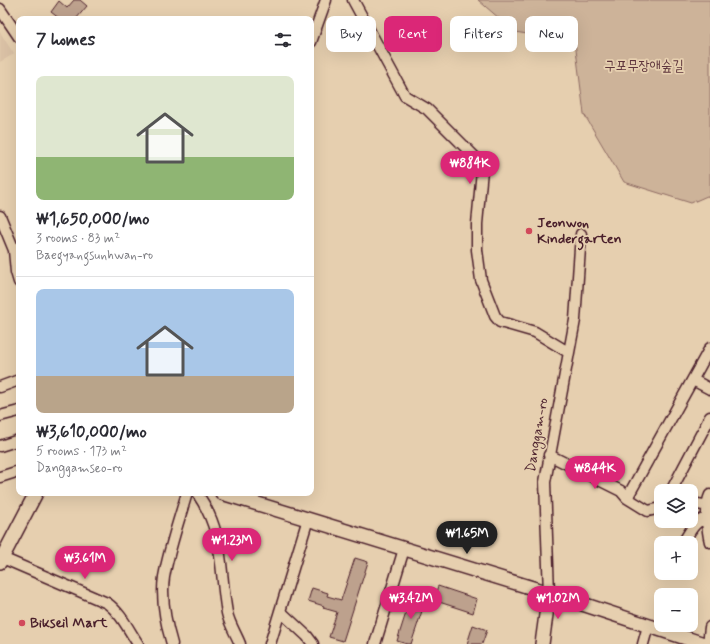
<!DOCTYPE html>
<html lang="en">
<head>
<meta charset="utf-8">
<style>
  :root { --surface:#fff; --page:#f7f7f7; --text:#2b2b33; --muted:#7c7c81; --line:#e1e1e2; --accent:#db2777 }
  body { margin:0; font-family:Mynerve,"Poor Story",sans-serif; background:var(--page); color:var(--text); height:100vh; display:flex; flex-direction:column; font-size:15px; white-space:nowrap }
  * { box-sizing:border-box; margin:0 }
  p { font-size:13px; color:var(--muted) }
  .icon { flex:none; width:22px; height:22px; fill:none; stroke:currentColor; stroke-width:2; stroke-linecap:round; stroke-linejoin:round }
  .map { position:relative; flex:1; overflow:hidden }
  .drawer { position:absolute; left:16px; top:16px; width:298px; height:480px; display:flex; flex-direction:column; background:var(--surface); border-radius:8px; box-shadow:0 4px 16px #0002 }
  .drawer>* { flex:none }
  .guide { position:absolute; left:326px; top:16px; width:324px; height:36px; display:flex; gap:8px }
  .controls { position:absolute; left:654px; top:484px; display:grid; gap:8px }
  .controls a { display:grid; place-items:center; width:44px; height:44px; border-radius:8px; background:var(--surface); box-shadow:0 4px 16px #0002; font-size:20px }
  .price { position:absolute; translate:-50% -34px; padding:0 9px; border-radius:14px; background:var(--accent); color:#fff; font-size:13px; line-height:26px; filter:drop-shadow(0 1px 2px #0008) }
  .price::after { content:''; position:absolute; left:50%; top:24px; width:12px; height:9px; margin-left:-6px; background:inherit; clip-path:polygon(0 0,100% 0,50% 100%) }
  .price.selected { background:#222; color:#fff }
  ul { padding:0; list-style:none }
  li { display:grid; align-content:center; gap:8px; height:212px; padding:0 20px }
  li+li { border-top:1px solid var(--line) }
  li span { display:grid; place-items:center; height:124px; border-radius:8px; color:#555 }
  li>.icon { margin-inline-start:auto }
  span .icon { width:72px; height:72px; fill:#fffc; stroke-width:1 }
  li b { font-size:17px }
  h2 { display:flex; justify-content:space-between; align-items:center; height:48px; padding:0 20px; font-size:17px }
  .chip { padding:0 14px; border-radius:8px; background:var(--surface); box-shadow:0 4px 16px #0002; font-size:14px; line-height:36px }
  .chip.selected { background:var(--accent); color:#fff }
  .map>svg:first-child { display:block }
  .built { fill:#dac1a5 }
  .green { fill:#cdb399; stroke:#8c6962 }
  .building { fill:#bda18d; stroke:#4a1f2b }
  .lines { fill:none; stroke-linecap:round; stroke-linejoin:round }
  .minor-casing { stroke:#4a1f2b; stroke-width:13 }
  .major-casing { stroke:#4a1f2b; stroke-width:16 }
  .minor { stroke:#e6cfaf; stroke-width:10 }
  .major { stroke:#e6cfaf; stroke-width:13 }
  .poi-dot { fill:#d1495b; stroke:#e6cfaf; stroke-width:1.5 }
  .labels { text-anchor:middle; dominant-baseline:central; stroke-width:3.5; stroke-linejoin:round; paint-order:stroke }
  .park-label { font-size:14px; fill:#5e353c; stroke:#e6cfaf }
  .poi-label { font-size:14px; font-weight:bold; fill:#4a1f2b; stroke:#e6cfaf; text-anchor:start }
  .street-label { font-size:14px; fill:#4a1f2b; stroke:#e6cfaf }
</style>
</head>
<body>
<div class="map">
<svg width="710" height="644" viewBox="0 0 710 644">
  <rect width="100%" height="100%" fill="#e6cfaf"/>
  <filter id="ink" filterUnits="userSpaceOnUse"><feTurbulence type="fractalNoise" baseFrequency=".025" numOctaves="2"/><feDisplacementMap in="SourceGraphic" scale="8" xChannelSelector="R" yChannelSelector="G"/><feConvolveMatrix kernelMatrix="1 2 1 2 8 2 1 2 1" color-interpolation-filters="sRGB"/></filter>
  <g filter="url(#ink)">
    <!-- built -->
    <path class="built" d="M0,32L14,54L0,62Z"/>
    <!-- green -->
    <path class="green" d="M478,0H710V197L707,196L691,203L624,182L584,114L575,42L515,32Z"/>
    <!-- building -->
    <path class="building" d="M74,0H80L87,6L76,19H60L51,12L59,1L67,8Z
      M355,558L368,562L343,641L329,637L337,612L323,608L324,606L308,601L312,588L328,593L327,596L341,600Z
      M438,586L477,599L473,613L433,600Z
      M412,594L426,599L411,644H407L397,641Z
      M473,625L487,630L482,644H467Z"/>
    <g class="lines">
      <!-- minor casing -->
      <g class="minor-casing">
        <path id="minor" d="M353,0L405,96L427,109L481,163L482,170L477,224V250L481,280L495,316L500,322L535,332L568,352
          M0,9L19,37
          M311,42L326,0
          M0,216L14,250L16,272L19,282
          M693,380L710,389
          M0,387L19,380
          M0,416L19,411
          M0,446L19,440
          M549,455L621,491L627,498L648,511L661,508
          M0,477L19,471
          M671,491L710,417
          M197,493C225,533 219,568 227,613C229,623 236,634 240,644
          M710,495C705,505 707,531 710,542
          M627,498L710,348
          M691,503L710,506
          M683,543C690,532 694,520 708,518
          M0,557L107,603C121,613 128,629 138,644
          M549,593L545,482L575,320L581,234
          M280,611L307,636L313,644
          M172,644C166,624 161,598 164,577C169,549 179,520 187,493
          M270,644L308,519
          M375,644L404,549
          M643,644L648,626
          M708,644L710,627"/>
      </g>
      <!-- major casing -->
      <g class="major-casing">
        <path id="major" d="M222,493L549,593L704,644
          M0,562L36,493
          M542,644L549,593"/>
      </g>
      <!-- minor -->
      <use href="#minor" class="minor"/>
      <!-- major -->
      <use href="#major" class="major"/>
    </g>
  </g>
  <!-- markers -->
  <g class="poi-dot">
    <circle cx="529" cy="231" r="4"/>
    <circle cx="22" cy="623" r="4"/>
  </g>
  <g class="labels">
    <!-- park labels -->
    <g class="park-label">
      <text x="644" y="66">구포무장애숲길</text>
    </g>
    <!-- poi labels -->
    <g class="poi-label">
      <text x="537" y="223">Jeonwon<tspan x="537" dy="16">Kindergarten</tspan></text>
      <text x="30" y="623">Bikseil Mart</text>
    </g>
    <!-- street labels -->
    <g class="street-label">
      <text transform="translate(537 435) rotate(-80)">Danggam-ro</text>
    </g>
  </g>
</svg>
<div class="controls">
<a><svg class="icon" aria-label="layers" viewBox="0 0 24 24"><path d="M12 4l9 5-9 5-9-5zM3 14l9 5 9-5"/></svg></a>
<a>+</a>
<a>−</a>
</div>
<b class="price" style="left:470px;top:185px">₩884K</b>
<b class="price" style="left:595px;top:490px">₩844K</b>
<b class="price selected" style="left:467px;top:555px">₩1.65M</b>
<b class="price" style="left:232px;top:562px">₩1.23M</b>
<b class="price" style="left:85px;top:580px">₩3.61M</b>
<b class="price" style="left:411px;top:620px">₩3.42M</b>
<b class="price" style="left:558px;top:620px">₩1.02M</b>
<div class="guide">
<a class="chip">Buy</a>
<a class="chip selected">Rent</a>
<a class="chip">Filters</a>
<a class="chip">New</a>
</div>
<section class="drawer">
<h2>7 homes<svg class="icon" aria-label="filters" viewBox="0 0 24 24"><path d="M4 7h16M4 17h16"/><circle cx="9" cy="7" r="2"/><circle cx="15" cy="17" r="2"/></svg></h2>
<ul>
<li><span style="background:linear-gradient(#dfe7d0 65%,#8fb573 0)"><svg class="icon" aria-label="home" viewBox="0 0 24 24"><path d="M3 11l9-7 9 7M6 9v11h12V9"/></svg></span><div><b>₩1,650,000/mo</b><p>3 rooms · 83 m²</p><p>Baegyangsunhwan-ro</p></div></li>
<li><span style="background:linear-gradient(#a9c7e8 70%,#b9a48a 0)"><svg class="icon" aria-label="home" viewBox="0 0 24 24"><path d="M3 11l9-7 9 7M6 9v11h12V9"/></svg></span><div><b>₩3,610,000/mo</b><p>5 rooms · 173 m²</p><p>Danggamseo-ro</p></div></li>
</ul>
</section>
</div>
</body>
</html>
